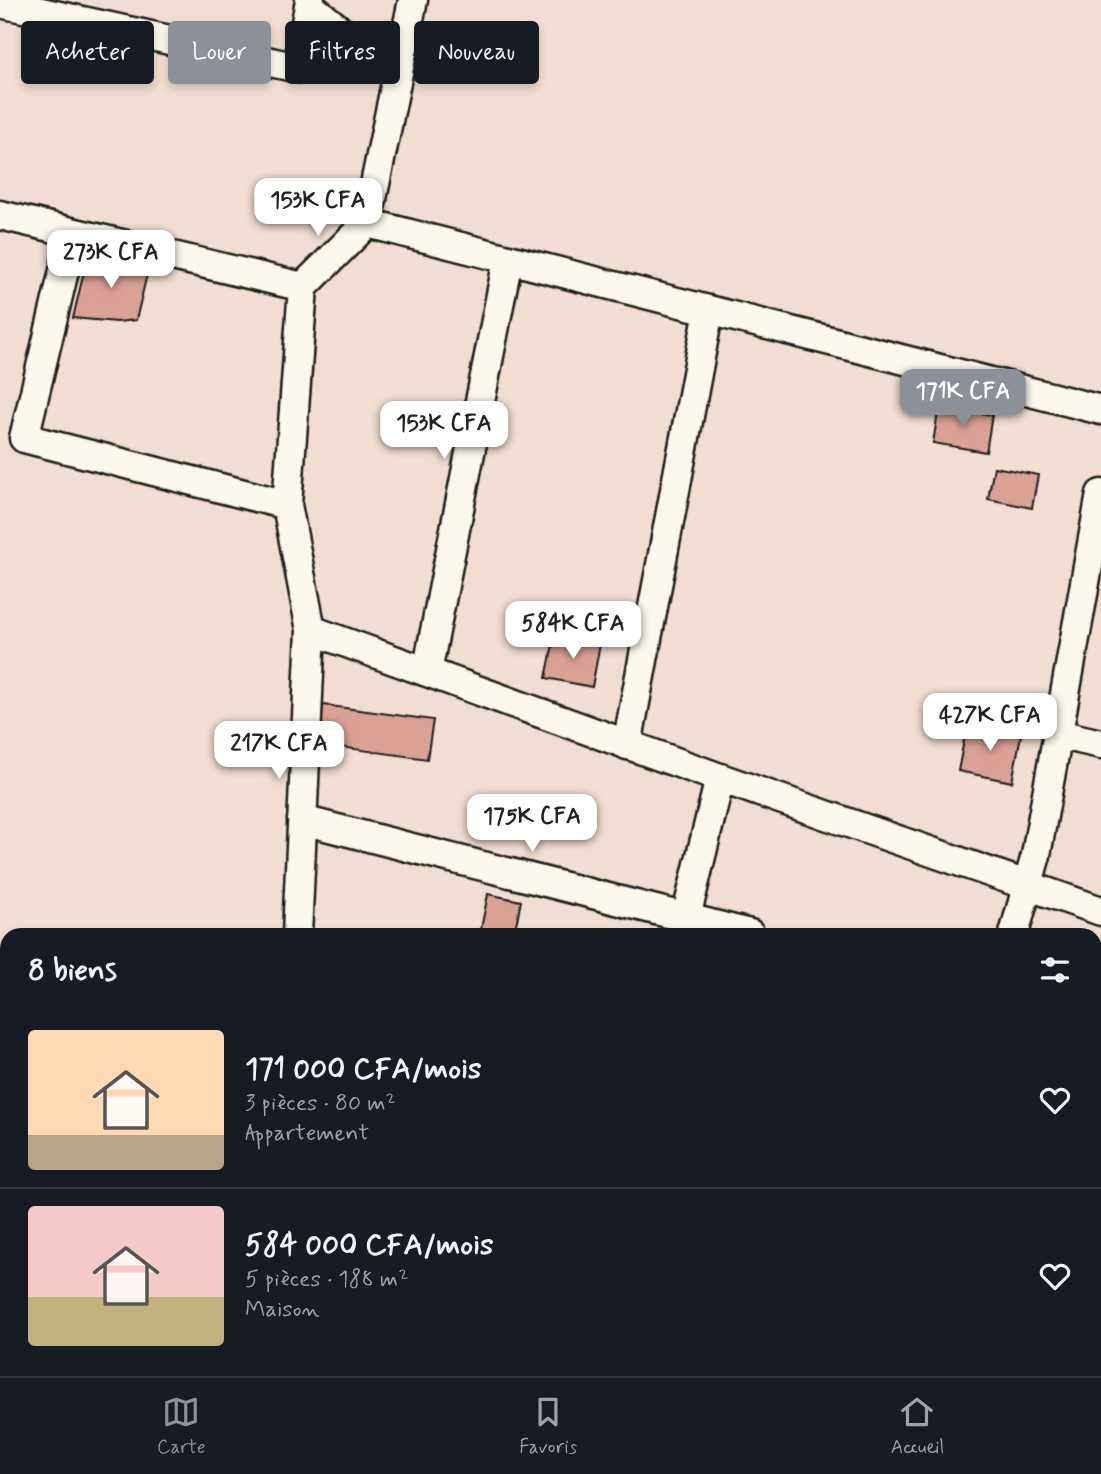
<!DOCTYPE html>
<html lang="fr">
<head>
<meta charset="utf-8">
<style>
  :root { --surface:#171b24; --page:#242831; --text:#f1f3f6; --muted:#9ea1a6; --line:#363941; --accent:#8c9099 }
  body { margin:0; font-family:Mynerve,sans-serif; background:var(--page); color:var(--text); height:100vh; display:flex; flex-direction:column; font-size:26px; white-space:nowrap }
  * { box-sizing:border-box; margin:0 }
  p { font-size:23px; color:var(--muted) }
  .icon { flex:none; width:38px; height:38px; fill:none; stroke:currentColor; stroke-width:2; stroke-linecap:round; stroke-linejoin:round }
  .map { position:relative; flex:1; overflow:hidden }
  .drawer { position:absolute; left:0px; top:928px; width:1102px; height:450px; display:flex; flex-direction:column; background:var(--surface); border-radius:21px 21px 0 0; box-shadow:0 4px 10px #0003 }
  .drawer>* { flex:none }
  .guide { position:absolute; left:21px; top:21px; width:700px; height:63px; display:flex; gap:14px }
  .price { position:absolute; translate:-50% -60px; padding:0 16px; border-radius:14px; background:#fff; color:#222; font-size:23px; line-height:46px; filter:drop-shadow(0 2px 4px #0008) }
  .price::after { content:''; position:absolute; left:50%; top:42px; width:21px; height:16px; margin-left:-10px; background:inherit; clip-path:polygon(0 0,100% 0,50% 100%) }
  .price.current { background:var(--accent); color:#fff }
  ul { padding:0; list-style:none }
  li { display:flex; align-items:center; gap:21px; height:175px; padding:0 28px }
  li+li { border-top:2px solid var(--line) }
  li span { display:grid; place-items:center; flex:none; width:196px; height:140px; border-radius:7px; color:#555 }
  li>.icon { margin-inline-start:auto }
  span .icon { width:84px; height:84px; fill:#fffc; stroke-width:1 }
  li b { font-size:30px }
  h2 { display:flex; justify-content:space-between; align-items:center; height:84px; padding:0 28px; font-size:30px }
  .pill { padding:0 24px; border-radius:7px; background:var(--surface); box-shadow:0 4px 10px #0003; font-size:24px; line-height:63px }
  .pill.current { background:var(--accent); color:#fff }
  .tab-bar { display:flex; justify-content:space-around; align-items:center; height:98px; border-top:2px solid var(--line); background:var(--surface); font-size:19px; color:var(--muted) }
  .tab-bar a { display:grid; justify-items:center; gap:4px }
  .tab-bar .current { color:var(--accent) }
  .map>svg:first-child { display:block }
  .building { fill:#daa294; stroke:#1c1c1c; stroke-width:2 }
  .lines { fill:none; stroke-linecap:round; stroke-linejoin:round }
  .minor-casing { stroke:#1c1c1c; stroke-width:33 }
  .minor { stroke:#fbf7ec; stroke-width:28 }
</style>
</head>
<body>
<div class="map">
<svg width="1101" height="1376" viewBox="0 0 1101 1376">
  <rect width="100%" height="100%" fill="#f1ded2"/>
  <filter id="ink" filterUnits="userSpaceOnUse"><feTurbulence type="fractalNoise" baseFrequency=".0143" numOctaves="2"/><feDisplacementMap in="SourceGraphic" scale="14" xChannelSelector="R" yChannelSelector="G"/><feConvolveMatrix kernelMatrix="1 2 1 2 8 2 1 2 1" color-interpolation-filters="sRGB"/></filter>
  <g filter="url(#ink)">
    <!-- building -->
    <path class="building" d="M103,254L149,266L136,320L117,322L73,318L86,263Z
      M939,406L992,415L986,452L933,443Z
      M994,467L1038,475L1032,508L988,499Z
      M555,635L600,644L592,687L546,678Z
      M323,705L433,720L427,759L318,744Z
      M967,725L1021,735L1012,782L958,771Z
      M488,894L521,901L514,934H480Z
      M363,1370H399L398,1376H389Z
      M433,1370H479L477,1376H431Z"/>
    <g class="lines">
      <!-- minor casing -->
      <g class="minor-casing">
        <path id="minor" d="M0,3L298,68L310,0
          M309,5L397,77
          M0,215L303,287
          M367,223L1101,410
          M73,233L24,438L287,505
          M311,630L720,778L1101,911
          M427,672L508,259
          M1057,734L1101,744
          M627,745L709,310
          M302,820L750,934
          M297,934L311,630L287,505L303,287L367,223L413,0
          M682,934L720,778
          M1014,934L1036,855L1101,494
          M0,1078L7,1080
          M1096,1118L1101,1120
          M0,1187L7,1189
          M1096,1343L1101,1346
          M771,1370L795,1376
          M276,1376V1370
          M575,1376L577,1370
          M896,1376L897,1370"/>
      </g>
      <!-- minor -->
      <use href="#minor" class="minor"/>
    </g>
  </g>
</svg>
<b class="price" style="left:318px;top:238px">153K CFA</b>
<b class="price" style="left:111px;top:290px">273K CFA</b>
<b class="price current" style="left:963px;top:429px">171K CFA</b>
<b class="price" style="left:444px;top:461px">153K CFA</b>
<b class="price" style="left:573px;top:661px">584K CFA</b>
<b class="price" style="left:990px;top:753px">427K CFA</b>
<b class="price" style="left:279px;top:781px">217K CFA</b>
<b class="price" style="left:532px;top:854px">175K CFA</b>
<div class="guide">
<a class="pill">Acheter</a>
<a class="pill current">Louer</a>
<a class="pill">Filtres</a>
<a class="pill">Nouveau</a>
</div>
<section class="drawer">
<h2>8 biens<svg class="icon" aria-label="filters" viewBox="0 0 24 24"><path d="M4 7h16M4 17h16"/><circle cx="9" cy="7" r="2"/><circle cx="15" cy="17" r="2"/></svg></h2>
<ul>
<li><span style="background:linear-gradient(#ffd9b3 75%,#b9a48a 0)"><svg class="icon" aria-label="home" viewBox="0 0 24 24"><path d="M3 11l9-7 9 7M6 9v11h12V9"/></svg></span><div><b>171 000 CFA/mois</b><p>3 pièces · 80 m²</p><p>Appartement</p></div><svg class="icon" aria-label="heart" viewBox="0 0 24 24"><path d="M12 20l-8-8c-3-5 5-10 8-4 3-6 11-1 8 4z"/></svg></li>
<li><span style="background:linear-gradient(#f6c9c9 65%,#c2b280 0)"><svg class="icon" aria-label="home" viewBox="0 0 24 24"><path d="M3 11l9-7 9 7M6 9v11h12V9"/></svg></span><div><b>584 000 CFA/mois</b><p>5 pièces · 188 m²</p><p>Maison</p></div><svg class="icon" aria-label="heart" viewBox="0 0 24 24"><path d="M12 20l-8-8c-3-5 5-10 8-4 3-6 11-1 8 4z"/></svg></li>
</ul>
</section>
</div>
<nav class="tab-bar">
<a class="current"><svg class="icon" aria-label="map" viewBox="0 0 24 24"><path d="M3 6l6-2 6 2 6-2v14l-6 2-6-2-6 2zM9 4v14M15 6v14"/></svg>Carte</a>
<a><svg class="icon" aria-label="saved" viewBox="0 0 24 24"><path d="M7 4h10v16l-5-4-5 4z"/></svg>Favoris</a>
<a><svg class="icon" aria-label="home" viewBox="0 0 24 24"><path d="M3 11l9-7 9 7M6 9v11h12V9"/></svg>Accueil</a>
</nav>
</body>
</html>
